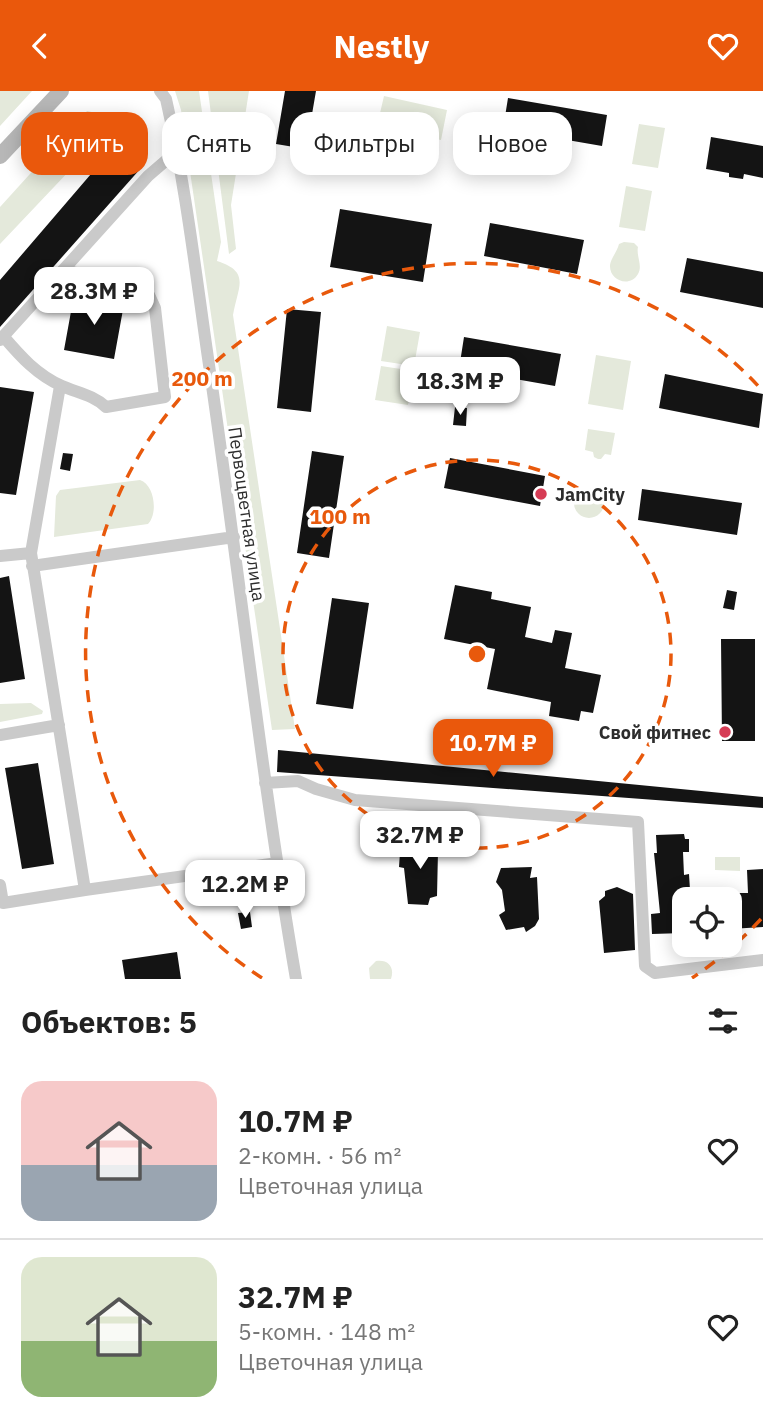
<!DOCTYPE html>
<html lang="ru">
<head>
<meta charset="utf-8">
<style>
  :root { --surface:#fff; --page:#f2f2f2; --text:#222; --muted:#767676; --line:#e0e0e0; --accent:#ea580c }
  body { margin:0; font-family:"IBM Plex Sans",sans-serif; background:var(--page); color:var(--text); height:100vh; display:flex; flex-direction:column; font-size:26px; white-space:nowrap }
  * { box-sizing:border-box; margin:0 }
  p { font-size:23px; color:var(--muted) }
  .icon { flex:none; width:38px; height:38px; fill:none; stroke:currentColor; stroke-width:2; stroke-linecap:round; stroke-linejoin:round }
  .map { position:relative; height:888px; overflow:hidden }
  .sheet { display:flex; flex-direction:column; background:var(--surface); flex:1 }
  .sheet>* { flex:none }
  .banner { position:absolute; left:21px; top:21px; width:721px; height:63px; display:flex; gap:14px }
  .tools { position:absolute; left:672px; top:796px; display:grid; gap:14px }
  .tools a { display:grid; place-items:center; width:70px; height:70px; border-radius:14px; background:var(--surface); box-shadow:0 4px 18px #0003; font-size:35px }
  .price { position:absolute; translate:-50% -60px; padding:0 16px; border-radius:14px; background:#fff; color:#222; font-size:23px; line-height:46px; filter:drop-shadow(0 2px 4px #0008) }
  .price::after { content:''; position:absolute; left:50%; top:42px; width:21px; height:16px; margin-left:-10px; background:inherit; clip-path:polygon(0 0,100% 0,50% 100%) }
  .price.current { background:var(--accent); color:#fff }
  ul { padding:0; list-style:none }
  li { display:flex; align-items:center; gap:21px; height:175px; padding:0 21px }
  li+li { border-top:2px solid var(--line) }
  li span { display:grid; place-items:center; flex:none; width:196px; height:140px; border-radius:21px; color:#555 }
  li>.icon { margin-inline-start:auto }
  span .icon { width:84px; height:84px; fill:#fffc; stroke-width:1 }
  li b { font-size:30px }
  h2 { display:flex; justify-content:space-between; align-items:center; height:84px; padding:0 21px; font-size:30px }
  .pill { padding:0 24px; border-radius:21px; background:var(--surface); box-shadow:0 4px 18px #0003; font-size:24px; line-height:63px }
  .pill.current { background:var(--accent); color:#fff }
  header { display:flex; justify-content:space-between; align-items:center; height:91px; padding:0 21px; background:var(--accent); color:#fff; font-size:32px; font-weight:700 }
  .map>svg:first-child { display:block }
  .green { fill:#e4e9db }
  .building { fill:#141414 }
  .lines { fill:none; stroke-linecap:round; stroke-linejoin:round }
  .street { stroke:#cacaca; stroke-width:12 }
  .secondary { stroke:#b7b7b7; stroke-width:16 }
  .ring { fill:none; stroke:#e8590c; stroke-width:3.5; stroke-dasharray:12 9 }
  .poi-dot { fill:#d63c55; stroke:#fff; stroke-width:2.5 }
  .labels { text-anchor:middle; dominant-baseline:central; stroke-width:7; stroke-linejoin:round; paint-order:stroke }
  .poi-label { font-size:18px; font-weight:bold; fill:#2d2d2d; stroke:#fff; text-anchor:start }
  .street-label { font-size:18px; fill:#2d2d2d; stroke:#fff }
  .centre { fill:#e8590c; stroke:#fff; stroke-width:3.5 }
  .ring-label { font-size:21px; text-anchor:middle; font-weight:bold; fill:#e8590c; stroke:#fff; stroke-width:7; stroke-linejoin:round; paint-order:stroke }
</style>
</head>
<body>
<header><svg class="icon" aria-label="back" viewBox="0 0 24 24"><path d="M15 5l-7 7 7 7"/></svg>Nestly<svg class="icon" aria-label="heart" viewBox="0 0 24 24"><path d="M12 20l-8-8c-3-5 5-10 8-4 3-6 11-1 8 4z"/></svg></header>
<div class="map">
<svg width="763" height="888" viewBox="0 0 763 888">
  <rect width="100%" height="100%" fill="#fff"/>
  <!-- green -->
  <path class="green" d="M0,0H32L0,35Z
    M175,0H199L221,151L217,170C251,181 238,195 233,224L295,638L272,639L181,19Z
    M208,0H249L231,114L236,158L229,163Z
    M384,5L447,19L441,49L377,35Z
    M87,20L101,23L108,39L0,153V116Z
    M639,33L665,37L658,77L632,73Z
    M626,95L652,100L645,140L619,136Z
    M624,151L634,152L638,156C636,165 643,175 638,183C630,197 609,190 610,174C611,167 617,161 619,153Z
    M387,235L420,241L414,275L381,270Z
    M596,264L631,270L623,319L588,313Z
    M381,275L414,280L408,314L375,309Z
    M588,338L615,342L611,364L605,363L601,368H598L594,366L593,361L585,359Z
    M140,389C155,394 158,423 148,433L54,446L56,405L60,399Z
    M574 412a15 15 0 1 1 30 0a15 15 0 1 1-30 0Z
    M31,612L43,620L42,623L0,631V613Z
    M715,766H740V780L715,779Z
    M376,870C388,868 395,876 391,888H370L369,877Z"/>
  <!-- building -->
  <path class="building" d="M285,0H316L306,58L276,53Z
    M508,7L607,24L602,55L503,38Z
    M711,46L763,55V87L744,83L743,88L729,86V82L706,78Z
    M115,55L141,77L0,236V189Z
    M340,118L432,133L423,191L330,176Z
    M490,132L584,149L577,183L484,165Z
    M687,167L763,181V217L680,201Z
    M74,204L124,213L114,268L64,259Z
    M287,218L321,221L311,321L277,317Z
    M464,246L561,263L555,295L459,278Z
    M665,283L763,303L759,337L659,317Z
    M0,296L34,301L16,404L0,402Z
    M455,316L467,317L466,335L453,334Z
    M312,360L344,365L329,467L297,462Z
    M63,362L73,363L70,380L60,378Z
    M450,367L545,385L540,415L444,397Z
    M642,398L742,412L737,444L638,429Z
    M9,485L25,588L0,592V487Z
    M455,494L492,501L491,508L531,516L525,546L552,552L555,539L572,542L565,577L601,584L593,622L581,620L579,630L549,625L551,611L487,598L495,558L444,548Z
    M727,499L737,501L734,519L723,517Z
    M332,507L369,512L353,618L316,613Z
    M721,548H755V650H722Z
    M278,659L763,706V717L277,681Z
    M38,672L54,773L22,778L5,677Z
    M684,743L685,748H689V761H683L684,784L689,783L690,799H685L684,842L652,843L651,823L660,822L654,762H657L656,744Z
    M406,748L428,749L434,751L433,758L438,760L437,805L430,807L428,814L408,813L404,777L399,776L400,761L405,755Z
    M532,776L530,787L537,786L539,828L535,835L526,841L524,836L506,839L499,824L505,820L502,799L496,791L501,777Z
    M763,778V836L730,838V816L739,815L738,802H748L747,779Z
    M617,796L633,803L635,859L604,862L599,810L605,805V800Z
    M250,821L252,836L241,838L238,822Z
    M177,861L181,888H125L122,869Z"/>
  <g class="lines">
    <!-- street -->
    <path class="street" d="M160,0L166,8C186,96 196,185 209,274C239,479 261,684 296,888
      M3,245C20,265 37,284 62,295C78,302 93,304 106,316L165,306L155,217L149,204L137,195L63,179
      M0,249L148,85L177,60
      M0,465L31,462
      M32,475L234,446
      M0,644L59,634
      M265,692L298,690L316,698L355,709L638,731L645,875L655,882L763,869
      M0,794L3,812L85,799L31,462L60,295
      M85,799L277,772"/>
    <!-- secondary -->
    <path class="secondary" d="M0,65L61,0"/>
  </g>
  <!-- distance rings -->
  <g class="ring">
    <circle cx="477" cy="563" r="194"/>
    <path d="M761 828A389 389 0 0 1 692 887M262 887A389 389 0 1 1 761 298"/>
  </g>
  <!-- markers -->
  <g class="poi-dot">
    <circle cx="541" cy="403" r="7"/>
    <circle cx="725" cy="641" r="7"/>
  </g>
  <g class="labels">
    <!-- poi labels -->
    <g class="poi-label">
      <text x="555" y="403">JamCity</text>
      <text x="711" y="641" text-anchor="end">Свой фитнес</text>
    </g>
    <!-- street labels -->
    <g class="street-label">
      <text transform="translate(247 423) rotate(82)">Первоцветная улица</text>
    </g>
  </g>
  <circle cx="477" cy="563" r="10" class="centre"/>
  <g class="ring-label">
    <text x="202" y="295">200 m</text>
    <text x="340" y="433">100 m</text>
  </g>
</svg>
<div class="tools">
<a><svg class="icon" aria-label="locate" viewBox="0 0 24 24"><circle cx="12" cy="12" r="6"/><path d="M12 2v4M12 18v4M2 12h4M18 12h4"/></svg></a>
</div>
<b class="price" style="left:94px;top:236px">28.3M ₽</b>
<b class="price" style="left:460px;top:326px">18.3M ₽</b>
<b class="price current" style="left:493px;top:688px">10.7M ₽</b>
<b class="price" style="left:420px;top:780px">32.7M ₽</b>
<b class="price" style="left:245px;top:829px">12.2M ₽</b>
<div class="banner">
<a class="pill current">Купить</a>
<a class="pill">Снять</a>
<a class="pill">Фильтры</a>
<a class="pill">Новое</a>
</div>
</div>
<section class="sheet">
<h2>Объектов: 5<svg class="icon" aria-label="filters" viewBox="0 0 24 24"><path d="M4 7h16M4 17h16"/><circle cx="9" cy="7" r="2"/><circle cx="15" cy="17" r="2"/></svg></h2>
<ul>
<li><span style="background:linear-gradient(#f6c9c9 60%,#9aa5b1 0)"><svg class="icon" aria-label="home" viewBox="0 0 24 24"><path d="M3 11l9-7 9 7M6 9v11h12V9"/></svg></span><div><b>10.7M ₽</b><p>2-комн. · 56 m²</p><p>Цветочная улица</p></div><svg class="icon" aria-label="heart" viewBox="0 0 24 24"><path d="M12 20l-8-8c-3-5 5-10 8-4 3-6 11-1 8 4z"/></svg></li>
<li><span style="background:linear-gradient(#dfe7d0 60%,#8fb573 0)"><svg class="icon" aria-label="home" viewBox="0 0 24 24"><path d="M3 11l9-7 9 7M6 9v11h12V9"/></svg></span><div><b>32.7M ₽</b><p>5-комн. · 148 m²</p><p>Цветочная улица</p></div><svg class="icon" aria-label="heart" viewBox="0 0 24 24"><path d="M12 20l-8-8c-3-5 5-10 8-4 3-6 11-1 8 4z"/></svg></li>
</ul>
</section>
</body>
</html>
